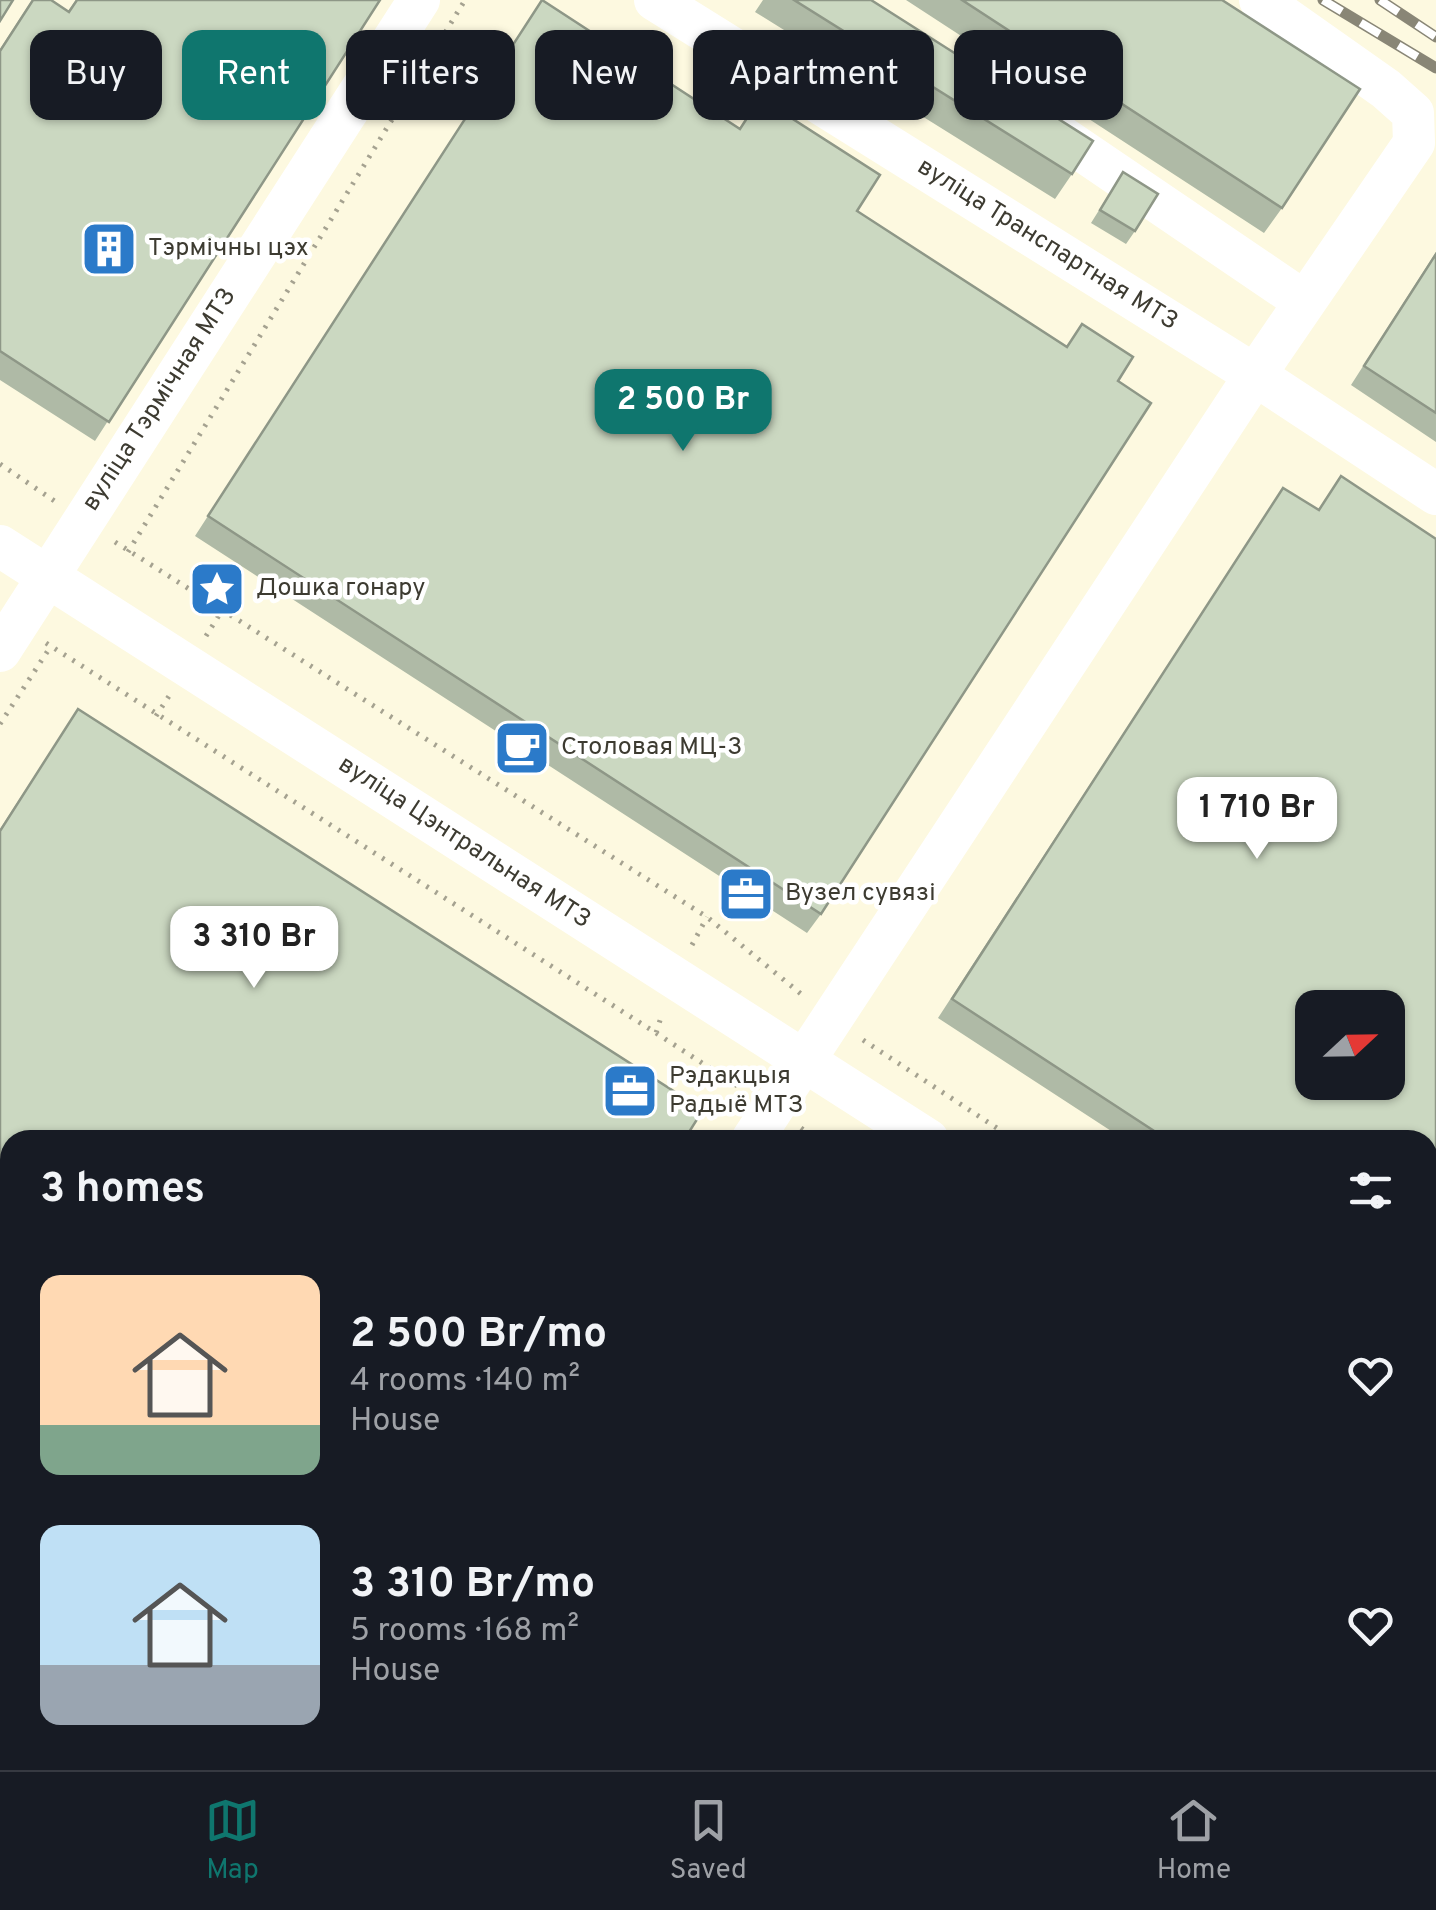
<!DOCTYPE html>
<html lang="en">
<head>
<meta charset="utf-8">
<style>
  :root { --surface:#171b24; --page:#242831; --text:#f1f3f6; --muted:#9ea1a6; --line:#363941; --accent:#0f766e }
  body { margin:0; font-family:Overpass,sans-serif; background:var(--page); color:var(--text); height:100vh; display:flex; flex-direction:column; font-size:38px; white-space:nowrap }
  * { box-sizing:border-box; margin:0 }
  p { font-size:32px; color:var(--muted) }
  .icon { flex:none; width:55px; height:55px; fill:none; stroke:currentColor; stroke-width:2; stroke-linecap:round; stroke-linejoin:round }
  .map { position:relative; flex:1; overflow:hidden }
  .drawer { position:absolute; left:0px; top:1130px; width:1438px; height:640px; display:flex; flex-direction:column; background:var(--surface); border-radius:30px 30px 0 0; box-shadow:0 2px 8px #0004 }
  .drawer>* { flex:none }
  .hud { position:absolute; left:30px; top:30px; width:1378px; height:90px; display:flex; gap:20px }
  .needle { width:65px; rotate:68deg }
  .buttons { position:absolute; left:1295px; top:990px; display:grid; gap:20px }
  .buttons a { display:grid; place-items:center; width:110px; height:110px; border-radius:20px; background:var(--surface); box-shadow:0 2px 8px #0004; font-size:50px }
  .price { position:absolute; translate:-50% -85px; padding:0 22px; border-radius:20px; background:#fff; color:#222; font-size:32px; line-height:65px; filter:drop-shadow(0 2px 5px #0008) }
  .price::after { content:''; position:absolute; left:50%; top:60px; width:30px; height:22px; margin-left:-15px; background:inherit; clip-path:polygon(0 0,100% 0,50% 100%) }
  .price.active { background:var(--accent); color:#fff }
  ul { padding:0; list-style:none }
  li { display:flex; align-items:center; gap:30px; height:250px; padding:0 40px }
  li span { display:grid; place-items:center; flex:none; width:280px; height:200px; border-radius:20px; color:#555 }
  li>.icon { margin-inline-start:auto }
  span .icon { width:120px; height:120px; fill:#fffc; stroke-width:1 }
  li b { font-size:42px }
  h2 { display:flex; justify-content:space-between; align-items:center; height:120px; padding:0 40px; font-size:42px }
  .tag { padding:0 35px; border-radius:20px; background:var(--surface); box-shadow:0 2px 8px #0004; font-size:35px; line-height:90px }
  .tag.active { background:var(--accent); color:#fff }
  .dock { display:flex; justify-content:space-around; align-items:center; height:140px; border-top:2px solid var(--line); background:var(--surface); font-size:28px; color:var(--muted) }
  .dock a { display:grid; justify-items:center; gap:5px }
  .dock .active { color:var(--accent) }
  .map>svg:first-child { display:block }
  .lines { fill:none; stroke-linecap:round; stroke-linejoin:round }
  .path { stroke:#a5a290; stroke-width:5; stroke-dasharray:2.5 8; stroke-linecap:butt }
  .minor { stroke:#fff; stroke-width:42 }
  .rail-casing { stroke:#898676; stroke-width:11 }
  .rail { stroke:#fff; stroke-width:8; stroke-dasharray:22; stroke-linecap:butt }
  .wall { fill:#afbaa6 }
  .building { fill:#cbd8c1; stroke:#8e9787; stroke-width:2.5; fill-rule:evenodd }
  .labels { text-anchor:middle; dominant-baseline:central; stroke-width:9; stroke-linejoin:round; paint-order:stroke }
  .street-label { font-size:25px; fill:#3d3b31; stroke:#fff }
  .poi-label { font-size:25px; fill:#3d3b31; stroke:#fff; text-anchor:start }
</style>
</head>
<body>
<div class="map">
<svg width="1436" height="1770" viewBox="0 0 1436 1770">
  <rect width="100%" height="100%" fill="#fdf9e0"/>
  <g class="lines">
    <!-- path -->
    <path class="path" d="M0,464L56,502
      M115,542L707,917L806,998
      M128,552L465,0
      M206,636L223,609
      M46,643L656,1033L662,1014
      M156,716L169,696
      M0,724L51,646
      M692,945L707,917
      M656,1033L742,1089
      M863,1040L1015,1140
      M801,1128L818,1140
      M1428,1410L1436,1415
      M1428,1535L1436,1540"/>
    <!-- minor -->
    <path class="minor" d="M655,0L1255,375L1436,494
      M1037,120L1305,302
      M0,546L928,1140
      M0,651L419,0
      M752,1140L1255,375L1414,143L1413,113L1386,89L1260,0
      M0,1394L10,1401
      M1428,1467L1436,1473
      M420,1770L426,1760"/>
    <!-- rail casing -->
    <g class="rail-casing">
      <path id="rail" d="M1323,0L1436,68
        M1380,0L1436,37"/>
    </g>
    <!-- rail -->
    <use href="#rail" class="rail"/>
  </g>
  <!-- wall -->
  <path class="wall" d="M32,0L68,11L76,0H380L95,441L0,380V49Z
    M542,0L739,129L760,98L857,211L1066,347L1082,324L1118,381L821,914L807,933L195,536Z
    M763,0H871L1072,174L1055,199L755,12Z
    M906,0H1222L1282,208L1264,233Z
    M1123,172L1135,231L1126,244L1091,223Z
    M1436,252V442L1351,385Z
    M1341,476L1436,539V1343L1428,1337V1140H1125L938,1018L1283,488L1318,510Z
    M78,709L10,1140V1342L0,1335V829Z
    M0,1445L10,1452V1604L0,1598Z
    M848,1760H1428L1436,1770H863Z"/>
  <!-- building -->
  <path class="building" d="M0,0H13L0,21Z
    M33,0H51L69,12L77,0H380L109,422L0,351V51Z
    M542,0L740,129L760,98L880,175L857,211L1067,347L1082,324L1133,357L1118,381L1151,403L821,914L208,516Z
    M794,0H871L1093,141L1072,174Z
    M962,0H1222L1360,89L1282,208Z
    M1123,172L1158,194L1135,231L1100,210Z
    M1436,254V413L1364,366Z
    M1341,476L1436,539V1315L1428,1309V1140H1168L952,999L1283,488L1319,510ZM1312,1008H1388V1082H1312Z
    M78,709L703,1110L684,1140H10V1314L0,1307V831Z
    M0,1445L10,1452V1595L0,1588Z
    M1428,1580L1436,1586V1770H906L891,1760H1428Z
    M10,1680V1760H376L370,1770H0V1695Z
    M591,1760H691L708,1770H585Z"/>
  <!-- icons -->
  <defs>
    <g id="building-square" transform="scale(2.875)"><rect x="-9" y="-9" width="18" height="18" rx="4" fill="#2b7ac9" stroke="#fff"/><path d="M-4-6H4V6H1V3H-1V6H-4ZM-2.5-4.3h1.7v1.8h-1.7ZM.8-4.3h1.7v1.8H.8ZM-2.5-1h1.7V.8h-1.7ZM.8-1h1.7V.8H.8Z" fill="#fff"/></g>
    <g id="sight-square" transform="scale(2.875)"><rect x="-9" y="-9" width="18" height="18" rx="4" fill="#2b7ac9" stroke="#fff"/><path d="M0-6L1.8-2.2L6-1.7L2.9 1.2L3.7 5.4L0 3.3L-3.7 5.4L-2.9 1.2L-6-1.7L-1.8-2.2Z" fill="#fff"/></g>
    <g id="cafe-square" transform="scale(2.875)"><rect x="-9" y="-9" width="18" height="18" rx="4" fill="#2b7ac9" stroke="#fff"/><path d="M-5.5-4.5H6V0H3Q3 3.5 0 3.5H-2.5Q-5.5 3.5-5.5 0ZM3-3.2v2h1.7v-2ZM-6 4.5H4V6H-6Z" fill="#fff"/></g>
    <g id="office-square" transform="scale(2.875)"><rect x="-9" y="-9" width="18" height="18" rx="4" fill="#2b7ac9" stroke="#fff"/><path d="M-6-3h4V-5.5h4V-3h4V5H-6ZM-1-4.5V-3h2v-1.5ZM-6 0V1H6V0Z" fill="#fff"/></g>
  </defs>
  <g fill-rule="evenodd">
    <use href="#building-square" x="109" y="249"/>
    <use href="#sight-square" x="217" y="589"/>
    <use href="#cafe-square" x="522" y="748"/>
    <use href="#office-square" x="746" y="894"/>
    <use href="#office-square" x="630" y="1091"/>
  </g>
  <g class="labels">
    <!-- street labels -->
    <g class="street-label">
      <text transform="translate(1047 245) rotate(32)">вуліца Транспартная МТЗ</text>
      <text transform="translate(160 400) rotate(-57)">вуліца Тэрмічная МТЗ</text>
      <text transform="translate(464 843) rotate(33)">вуліца Цэнтральная МТЗ</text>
    </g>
    <!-- poi labels -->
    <g class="poi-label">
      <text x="148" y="249">Тэрмічны цэх</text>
      <text x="256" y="589">Дошка гонару</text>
      <text x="561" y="748">Столовая МЦ-3</text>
      <text x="785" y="894">Вузел сувязі</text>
      <text x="669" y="1077">Рэдакцыя<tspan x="669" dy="29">Радыё МТЗ</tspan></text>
    </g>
  </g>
</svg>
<div class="buttons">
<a><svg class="needle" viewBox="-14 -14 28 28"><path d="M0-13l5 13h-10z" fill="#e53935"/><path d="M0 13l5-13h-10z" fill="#9ea1a6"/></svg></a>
</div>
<b class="price active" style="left:683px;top:454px">2 500 Br</b>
<b class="price" style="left:1257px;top:862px">1 710 Br</b>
<b class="price" style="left:254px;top:991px">3 310 Br</b>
<div class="hud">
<a class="tag">Buy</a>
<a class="tag active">Rent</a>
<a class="tag">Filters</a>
<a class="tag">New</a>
<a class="tag">Apartment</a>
<a class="tag">House</a>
</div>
<section class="drawer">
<h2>3 homes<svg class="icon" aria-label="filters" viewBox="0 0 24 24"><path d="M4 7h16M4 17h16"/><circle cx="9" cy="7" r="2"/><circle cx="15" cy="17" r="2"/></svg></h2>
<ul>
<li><span style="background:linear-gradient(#ffd9b3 75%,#7fa58c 0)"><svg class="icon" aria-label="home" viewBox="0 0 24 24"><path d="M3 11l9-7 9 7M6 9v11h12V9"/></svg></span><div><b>2 500 Br/mo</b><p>4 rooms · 140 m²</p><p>House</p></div><svg class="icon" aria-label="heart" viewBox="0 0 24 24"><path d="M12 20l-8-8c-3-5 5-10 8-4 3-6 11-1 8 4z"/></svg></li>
<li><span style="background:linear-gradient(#bfe0f5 70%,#9aa5b1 0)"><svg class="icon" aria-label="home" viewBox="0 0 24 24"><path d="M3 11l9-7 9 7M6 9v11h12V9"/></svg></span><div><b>3 310 Br/mo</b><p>5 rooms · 168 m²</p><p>House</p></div><svg class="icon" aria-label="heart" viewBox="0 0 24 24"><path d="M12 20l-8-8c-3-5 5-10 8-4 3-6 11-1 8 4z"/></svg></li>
</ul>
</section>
</div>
<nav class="dock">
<a class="active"><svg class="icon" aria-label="map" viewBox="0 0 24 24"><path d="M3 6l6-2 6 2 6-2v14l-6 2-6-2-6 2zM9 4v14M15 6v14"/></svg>Map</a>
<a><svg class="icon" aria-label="saved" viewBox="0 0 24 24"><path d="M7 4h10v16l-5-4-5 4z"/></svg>Saved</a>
<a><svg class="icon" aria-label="home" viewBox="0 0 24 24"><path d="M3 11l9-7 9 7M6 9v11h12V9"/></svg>Home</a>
</nav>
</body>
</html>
